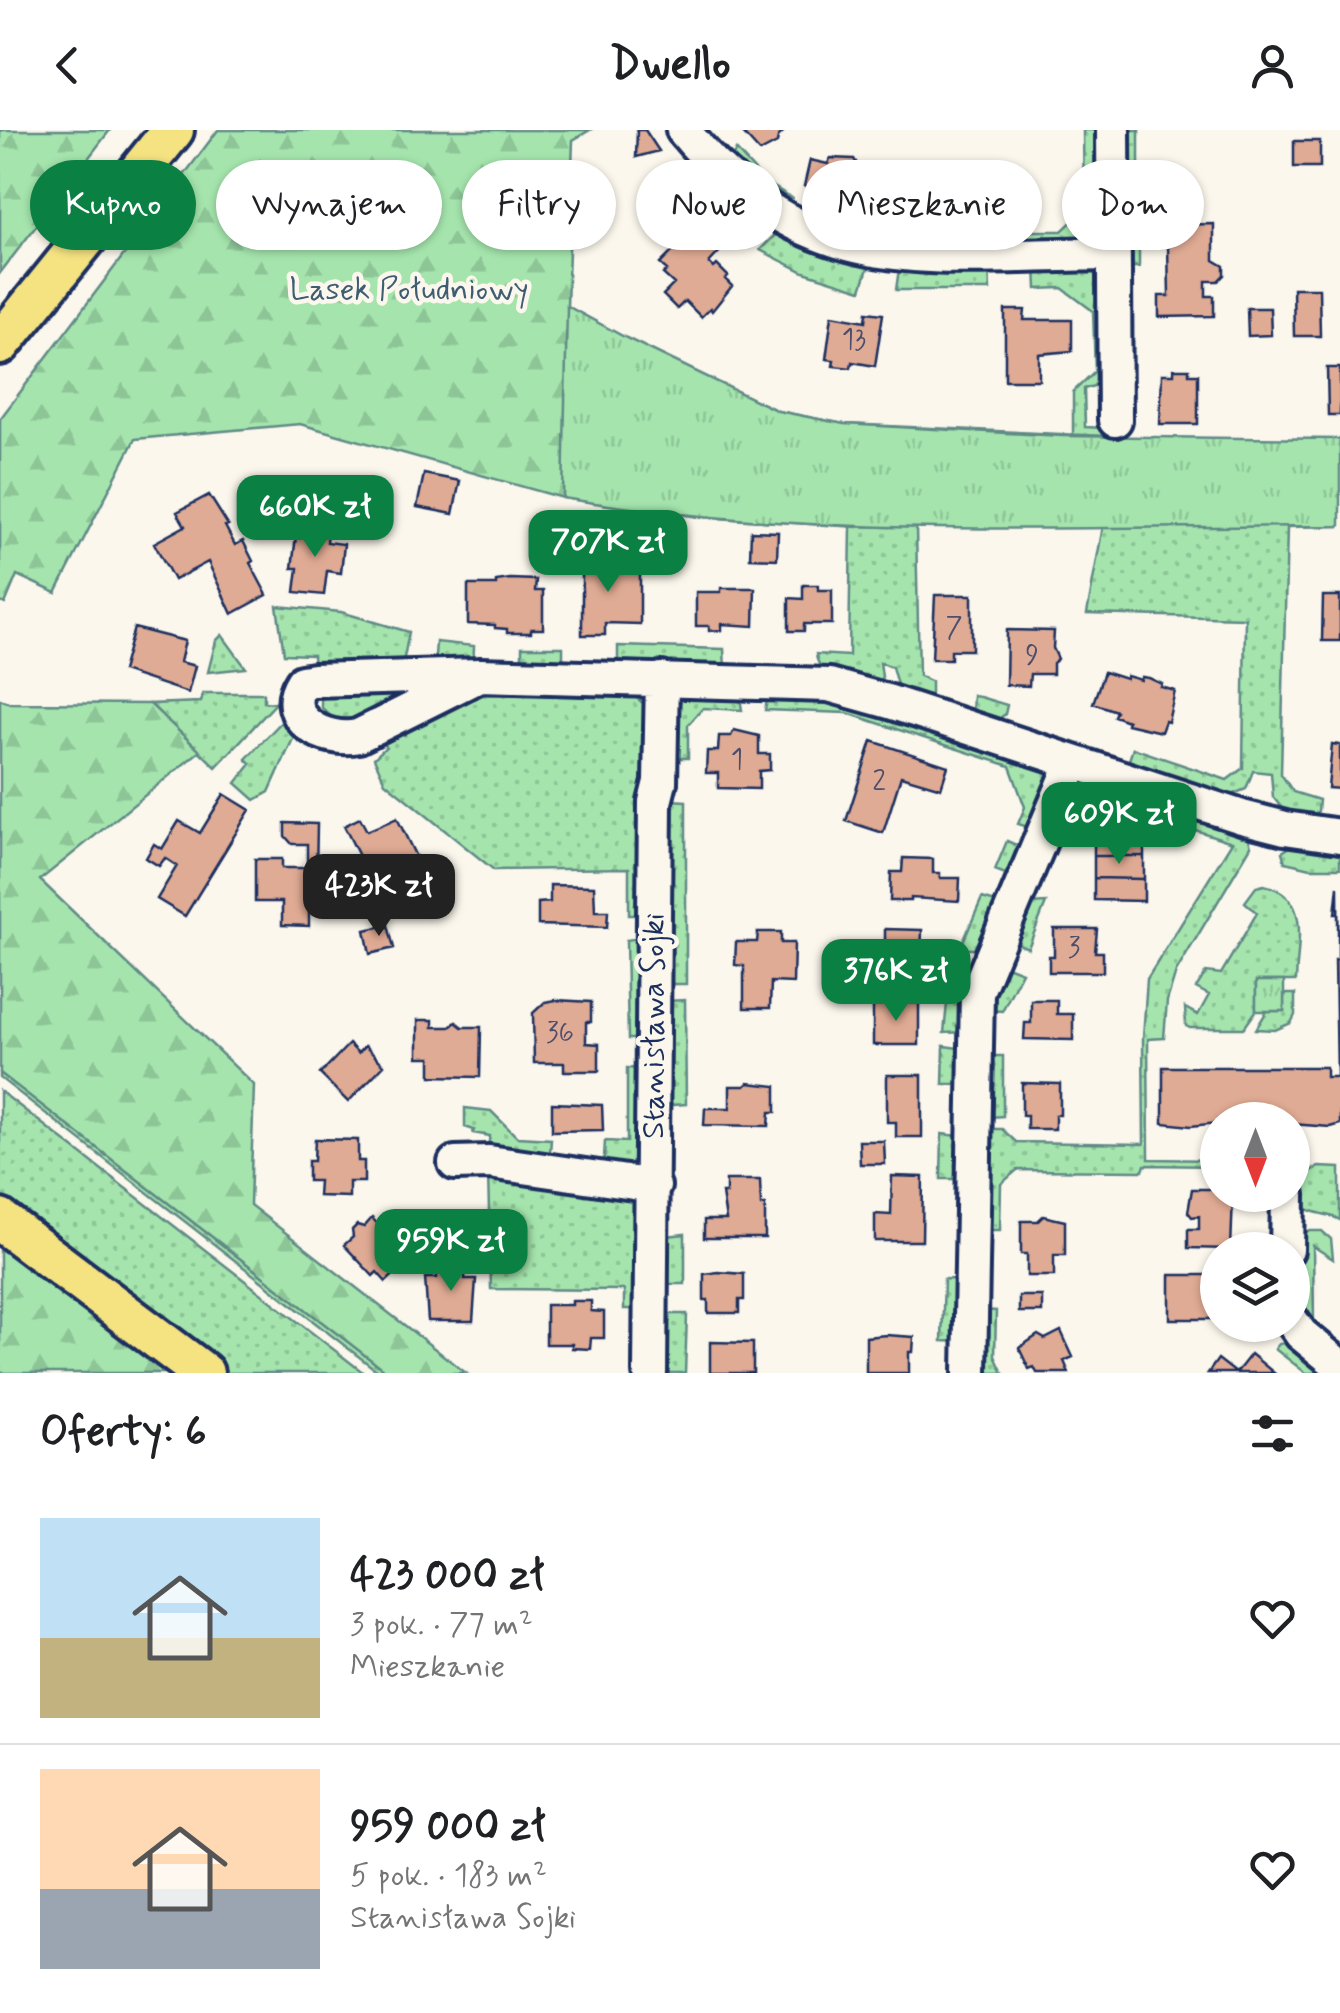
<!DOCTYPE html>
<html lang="pl">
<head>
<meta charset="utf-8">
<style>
  :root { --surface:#fff; --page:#f2f2f2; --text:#202124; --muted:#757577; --line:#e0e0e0; --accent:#0b8043 }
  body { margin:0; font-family:Mynerve,sans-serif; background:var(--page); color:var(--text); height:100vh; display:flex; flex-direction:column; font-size:38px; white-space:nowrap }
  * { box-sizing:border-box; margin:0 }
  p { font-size:32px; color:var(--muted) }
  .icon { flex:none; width:55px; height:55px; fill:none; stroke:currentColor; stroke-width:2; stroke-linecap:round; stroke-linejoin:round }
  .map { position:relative; height:1243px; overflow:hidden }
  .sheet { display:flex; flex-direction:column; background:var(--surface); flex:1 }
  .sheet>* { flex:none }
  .hud { position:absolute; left:30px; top:30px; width:1280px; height:90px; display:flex; gap:20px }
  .needle { width:65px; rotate:180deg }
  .tools { position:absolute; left:1200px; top:972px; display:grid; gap:20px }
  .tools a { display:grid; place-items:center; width:110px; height:110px; border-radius:50%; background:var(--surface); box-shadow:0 2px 8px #0004; font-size:50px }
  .price { position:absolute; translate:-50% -85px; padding:0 22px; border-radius:20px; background:var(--accent); color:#fff; font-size:32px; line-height:65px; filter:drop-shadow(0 2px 5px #0008) }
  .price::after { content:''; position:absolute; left:50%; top:60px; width:30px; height:22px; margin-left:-15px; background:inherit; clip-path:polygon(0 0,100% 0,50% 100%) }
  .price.active { background:#222; color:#fff }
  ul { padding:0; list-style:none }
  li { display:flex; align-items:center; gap:30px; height:250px; padding:0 40px }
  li+li { border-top:2px solid var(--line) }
  li span { display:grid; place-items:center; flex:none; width:280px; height:200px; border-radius:0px; color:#555 }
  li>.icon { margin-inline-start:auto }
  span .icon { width:120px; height:120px; fill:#fffc; stroke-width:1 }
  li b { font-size:42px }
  h2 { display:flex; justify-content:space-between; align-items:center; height:120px; padding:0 40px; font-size:42px }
  .pill { padding:0 35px; border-radius:45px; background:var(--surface); box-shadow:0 2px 8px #0004; font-size:35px; line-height:90px }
  .pill.active { background:var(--accent); color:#fff }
  header { display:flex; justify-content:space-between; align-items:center; height:130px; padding:0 40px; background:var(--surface); font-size:45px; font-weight:800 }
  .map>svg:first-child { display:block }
  .grass { fill:url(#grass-dots); stroke:#608a86; stroke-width:2.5 }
  .forest { fill:url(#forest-firs); stroke:#608a86; stroke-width:2.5 }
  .park { fill:url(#park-tufts); stroke:#608a86; stroke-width:2.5 }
  .building { fill:#e0ab94; stroke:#1b2f5e; stroke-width:2.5 }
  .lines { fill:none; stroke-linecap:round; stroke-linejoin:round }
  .minor-casing { stroke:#1b2f5e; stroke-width:40 }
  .major-casing { stroke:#1b2f5e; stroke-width:48 }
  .minor { stroke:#fbf7ec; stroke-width:32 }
  .major { stroke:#f5e382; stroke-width:40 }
  .labels { text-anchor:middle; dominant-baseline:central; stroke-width:9; stroke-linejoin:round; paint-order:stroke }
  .number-label { font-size:28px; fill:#4c4e6c }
  .park-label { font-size:32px; fill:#3e5c72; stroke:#fbf7ec }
  .street-label { font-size:32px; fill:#1b2f5e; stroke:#fbf7ec }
</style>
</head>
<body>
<header><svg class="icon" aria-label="back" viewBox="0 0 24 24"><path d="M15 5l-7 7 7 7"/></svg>Dwello<svg class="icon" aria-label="person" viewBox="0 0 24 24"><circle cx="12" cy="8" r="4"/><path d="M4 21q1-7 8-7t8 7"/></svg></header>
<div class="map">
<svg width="1340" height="1243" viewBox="0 0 1340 1243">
  <defs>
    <pattern id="grass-dots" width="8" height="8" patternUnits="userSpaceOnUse" patternTransform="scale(2.5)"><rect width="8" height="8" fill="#a5e5ad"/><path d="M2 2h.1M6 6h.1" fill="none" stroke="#8dc597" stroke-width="1.8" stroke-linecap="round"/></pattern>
    <pattern id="forest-firs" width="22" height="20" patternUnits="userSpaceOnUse" patternTransform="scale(2.5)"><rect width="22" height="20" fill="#a5e5ad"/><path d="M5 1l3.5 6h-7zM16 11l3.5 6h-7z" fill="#8dc597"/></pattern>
    <pattern id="park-tufts" width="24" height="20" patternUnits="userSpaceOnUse" patternTransform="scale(2.5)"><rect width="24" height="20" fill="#a5e5ad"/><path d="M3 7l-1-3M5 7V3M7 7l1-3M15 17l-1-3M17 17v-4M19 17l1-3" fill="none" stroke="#8dc597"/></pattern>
  </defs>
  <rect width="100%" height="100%" fill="#fbf7ec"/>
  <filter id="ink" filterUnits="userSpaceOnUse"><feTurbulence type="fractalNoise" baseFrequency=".01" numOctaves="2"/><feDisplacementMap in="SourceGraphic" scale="20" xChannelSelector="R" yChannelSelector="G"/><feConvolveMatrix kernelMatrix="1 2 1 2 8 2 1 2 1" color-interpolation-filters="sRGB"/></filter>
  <g filter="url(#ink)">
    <!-- grass -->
    <path class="grass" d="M1083,0H1100L1099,100L1091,110L992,115L982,101H1062L1084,80Z
      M1124,0H1139V137H1125Z
      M736,20L764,51L792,68L787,73L731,30Z
      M694,26L703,37L701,45L688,58L672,41Z
      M719,55L727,63L728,71L715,85L699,67L712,56Z
      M781,99L864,130L868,138L861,160L804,142L760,120Z
      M1036,134L1095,138L1104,150L1100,254L1084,259L1085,297L1105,298V306H1073V262L1095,241L1093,181L1062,158L1037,159Z
      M989,135L990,160H896L899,139Z
      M702,329L1340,396L1287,397L1281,644L1293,662L1319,670L1318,681L1309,689L1289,687L1273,667L1271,643L1253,641L1246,659L1226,667L1127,636L1133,618L1227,650L1243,638L1245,488L1087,484L1103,396H897L916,397L919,546L931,551V563L921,569L898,558L892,537L880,532L882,547L878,553C857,549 818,551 816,524L849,526L851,396L890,397Z
      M277,476L341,482L409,502L402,538L314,543L313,525L284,524Z
      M222,505L246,538L208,542L216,511Z
      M436,512L474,516L473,539L434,540Z
      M618,516L724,519L725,539L618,536Z
      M522,517H563V536L522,540Z
      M430,555L378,586L340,595L321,577V568L326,563Z
      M628,561L644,574L647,586L646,785H629V738L494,740L385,652L374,628L386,617L381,610L475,565Z
      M203,563H264V572L276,573L216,637L150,574L201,572Z
      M688,563L740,568L742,580L703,578L688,595V628H673L675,578Z
      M973,565L1007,575L1005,584L997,591L972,585Z
      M768,566H819L1044,638C1057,658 1043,679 1035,699L1018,694L1025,677L1010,636L847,583L765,580Z
      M288,585L296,602L269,662L255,670L236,653L251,634L246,629Z
      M1099,654L1246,699L1251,716L1176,842L1167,871L1164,908L1148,909L1149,1029L1217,1030V1036L1145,1035L1143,1041L1017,1040L1001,1054L1000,1100H986L989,999H1002L1016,1012L1144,1014L1143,908L1147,849L1232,712L1118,675L1080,692L1074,703L1062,699C1071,678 1073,656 1099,654Z
      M669,670L686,671V854H662Z
      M1007,711L1025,719L1013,747L995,740Z
      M1295,714L1340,718V738H1311L1285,732L1282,722Z
      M1264,755C1312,766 1297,812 1296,851H1256V881L1244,898H1190L1186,896L1185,878L1198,885L1209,865L1196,858L1206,842L1221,844L1257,783L1245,772L1256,757Z
      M982,768L1003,774L985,819H960Z
      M1046,773L1028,818L1009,810L1028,774Z
      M640,808L639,909H628L626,810Z
      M1004,835L1022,842L1002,881L988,880Z
      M950,844L969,848L965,902L944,903Z
      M1284,864H1295V885L1291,893L1275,900L1256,899L1267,881H1284Z
      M685,870L686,974L673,975L661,966L665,871Z
      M944,916L966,919L963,954H943Z
      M990,926H1003V986L990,987Z
      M627,938L640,939L638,1037L603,1045L605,1011L627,1012Z
      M0,943L388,1243H380L0,948Z
      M0,961L364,1243H228L0,1067Z
      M465,978L491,981L517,1007L551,1009L549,1036L486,1025L490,1006L473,1003L474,1000L465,997Z
      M942,1004L958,1006L967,1049H941Z
      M1319,1037L1340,1038V1090C1327,1082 1312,1085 1301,1075C1300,1057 1299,1044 1319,1037Z
      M488,1043L626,1067L638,1076L634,1179H624V1160L491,1159Z
      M1307,1101H1322L1331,1109L1333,1129L1313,1116L1314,1193L1332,1214L1297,1178L1294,1128L1301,1104Z
      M685,1104V1154H660L667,1106Z
      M944,1149L965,1150L964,1212L942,1211Z
      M983,1180L996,1181L995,1226L1003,1243H982Z
      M660,1184H687L685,1243H659Z
      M1297,1210L1324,1238L1320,1243H1306L1275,1219L1279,1214Z"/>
    <!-- forest -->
    <path class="forest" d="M0,0H110L0,143Z
      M218,0H590L573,10L567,176L626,208L778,281L844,294L1105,306L879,323L566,202V213L858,397L699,387L563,368L300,294L135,309L56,463L17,445L5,474L0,472V289Z
      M0,569L10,573L150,574L200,621L40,750L254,955L250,1075L466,1243H388L0,943Z
      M0,1104L183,1243H0Z"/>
    <!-- park -->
    <path class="park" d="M567,176L626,208L778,281L844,294L1062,306L1340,309V396C1084,396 816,411 563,368Z
      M1256,851H1284V881H1256Z"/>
    <!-- building -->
    <path class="building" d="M637,0H645L659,21L636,27Z
      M740,0H785L778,7L777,13L760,22Z
      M1294,11H1320V37H1294Z
      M830,28L854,29L857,34L871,37L867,54L870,59L862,77L820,67L821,60L804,56L810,30L828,34Z
      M931,35H957V41H983V75H969V80H947V73H908L907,42H931Z
      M1214,94V130L1224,136V145L1218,151H1206V166H1214V186L1159,187V166H1169L1168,115H1159V95Z
      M698,96L722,119L709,133L714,138L717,135L728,146L725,149L732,156L712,181L710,178L701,187L685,171L677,179L663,165L674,154L663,144L667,140L660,134Z
      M1293,158H1319L1320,206H1294Z
      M1247,178H1270L1271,205L1248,206Z
      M1005,180H1025L1024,190H1072V221L1039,224V250H1005Z
      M867,182L883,184L875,236L852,232L851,238L833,236L834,230L826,229L832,185L866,191Z
      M1327,238H1340V285H1328Z
      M1174,239H1189V244H1198V294H1160L1162,244H1174Z
      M424,344L460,351L453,384L417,377Z
      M209,365L228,395L225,396L235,415L243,411L253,431L250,433L267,465L232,484L208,432L174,450L154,413L185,396L177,382Z
      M297,398L328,402L327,412L344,414L341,443L327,441L324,465L295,462L298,438H292Z
      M751,401L778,402L777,429L750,428Z
      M582,428H618V440L640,441V494L605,493V505H582Z
      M510,449L536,450L535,461H543V499H531V503H507V499L495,498V495L468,494V455H496V451Z
      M803,455H818V460H832V494H804V501H789V468L803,469Z
      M721,458H755L754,496L722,494V500L709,501V496H696V462H721Z
      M935,465H972V520H951V529H932Z
      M1323,466H1340V511H1322Z
      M134,498L185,511L180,532L195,536L188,563L122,541Z
      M1007,500L1054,501L1053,518L1058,529L1053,533V544H1030L1029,556L1006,555Z
      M1104,542L1126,549L1127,546L1141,550L1142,547L1149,548L1162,554L1161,557L1175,561L1168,592L1165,591L1161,602L1127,594L1128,591L1114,586L1116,581L1093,573Z
      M734,600L759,606V624H770V640L759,641V659L718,658V643H706L707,621H718L719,606H731Z
      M872,611L948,636L941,658L901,646L883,703L846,691Z
      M1332,614L1340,615V659L1328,658Z
      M224,664L250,680L185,786L157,769L177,736L165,728L159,736L146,728L154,714L162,719L179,691L200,703Z
      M360,688L367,701L397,688L417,729L395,740L400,751L410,747L417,762L385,778L344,696Z
      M285,693L317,694L316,747H322L325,756L322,762H316V772L309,773V796L282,795V772H255V729H282V738H307V714H292L285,706Z
      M1103,704H1144V726H1094V713Z
      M1094,726H1144V749L1094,748Z
      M903,728L933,729V743H940V748H960L959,771L911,768V771H890L891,742H902Z
      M1094,748L1144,749V771L1094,770Z
      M550,755L594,756L595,781H608L607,797L538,795V773L550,772Z
      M1338,756L1340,994L1330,997L1292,994V990H1218V993L1191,996L1163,993V937H1326V947H1337L1335,830H1338V784H1335Z
      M388,795L394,818L370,824L365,800Z
      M885,799L922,800L921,829H929L928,844L895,843V830H879L880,814H885Z
      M1054,799H1097L1095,822H1103V842H1049V826H1054Z
      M758,802H781V813H794L793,853L771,852L770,878H744V836L735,835L736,812H757Z
      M556,870L591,872V892H586V913L599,914V941H564V933H534L533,883L545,872Z
      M1031,870H1057V884H1073V910L1024,909L1025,893H1031Z
      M873,873H919V915H873Z
      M418,890H433V897H450L456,892L462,897H481L480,947L431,946V927H418Z
      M349,914L358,923L365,916L384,935L348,972L320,944Z
      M887,945H922V1007H896V992H887Z
      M748,953L776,956V982H770L769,996L704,995L705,978H730V956H745Z
      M1022,953L1060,954V985H1055V999H1027V985H1022Z
      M552,973L602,975L603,1000L552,1001Z
      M315,1009L358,1010V1031H364V1052H349V1067L318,1066L319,1051H308V1031H314Z
      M859,1011H884L885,1034H860Z
      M892,1046L923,1047L922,1111H875V1084L891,1085Z
      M726,1050H760L761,1075H765V1108H704V1090H726L722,1063H726Z
      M1214,1055H1218V1065H1233L1231,1119L1188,1118V1099H1199V1086L1192,1087L1188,1082L1192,1059H1209Z
      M1043,1086L1065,1091V1125H1054V1146H1027V1124H1021V1091H1038Z
      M372,1088L401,1119L397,1123L406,1133L386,1152L377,1142L373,1146L344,1115L353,1107L352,1100L357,1095L364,1097Z
      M437,1133H466L465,1149H476L473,1191H428L425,1148H437Z
      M718,1142L744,1144V1170H739V1183H708V1170H704V1144Z
      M1170,1145H1214L1218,1189H1170Z
      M1019,1166H1042V1182H1019Z
      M572,1171H591V1181L604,1182V1208H591L590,1219L572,1218V1214H546V1175H572Z
      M1061,1201L1073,1227L1064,1231L1069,1243H1037L1034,1237L1029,1239L1019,1218L1038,1205L1045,1209Z
      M886,1205L914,1207L913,1222H909V1243H866V1207Z
      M710,1212L753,1213V1243H710Z
      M1251,1224L1274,1243H1236Z
      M1218,1229L1236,1243H1208Z"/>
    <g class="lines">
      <!-- minor casing -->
      <g class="minor-casing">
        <path id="minor" d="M683,0C811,155 932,125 1112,124
          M1113,0L1115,290
          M480,545L358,606C326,613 278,589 302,552L314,550L480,545L829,555L890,572L1242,687L1285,698L1340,706
          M455,1033L489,1032L654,1056
          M1287,1120L1288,1065
          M1292,1191L1301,1204L1340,1236
          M650,1243L655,672L660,652L662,549
          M970,1243L977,862L1073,632"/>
      </g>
      <!-- major casing -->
      <g class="major-casing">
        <path id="major" d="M0,214L173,0
          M0,1090L203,1243"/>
      </g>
      <!-- minor -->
      <use href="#minor" class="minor"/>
      <!-- major -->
      <use href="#major" class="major"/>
    </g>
  </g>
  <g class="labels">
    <!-- number labels -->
    <g class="number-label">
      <text x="854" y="210">13</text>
      <text x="954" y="498">7</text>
      <text x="1032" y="526">9</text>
      <text x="737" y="630">1</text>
      <text x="879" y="652">2</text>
      <text x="1074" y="818">3</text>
      <text x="560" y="903">36</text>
    </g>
    <!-- park labels -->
    <g class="park-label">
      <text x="409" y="160">Lasek Południowy</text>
    </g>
    <!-- street labels -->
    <g class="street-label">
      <text transform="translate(654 896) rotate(-90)">Stanisława Sojki</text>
    </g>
  </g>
</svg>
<div class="tools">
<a><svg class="needle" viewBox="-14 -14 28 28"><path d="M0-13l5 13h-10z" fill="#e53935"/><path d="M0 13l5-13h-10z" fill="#757577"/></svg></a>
<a><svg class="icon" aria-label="layers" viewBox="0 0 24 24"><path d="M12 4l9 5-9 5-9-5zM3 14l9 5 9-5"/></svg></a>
</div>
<b class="price" style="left:315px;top:430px">660K zł</b>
<b class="price" style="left:608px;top:465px">707K zł</b>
<b class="price" style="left:1119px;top:737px">609K zł</b>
<b class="price active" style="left:379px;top:809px">423K zł</b>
<b class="price" style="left:896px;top:894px">376K zł</b>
<b class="price" style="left:451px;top:1164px">959K zł</b>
<div class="hud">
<a class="pill active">Kupno</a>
<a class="pill">Wynajem</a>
<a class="pill">Filtry</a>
<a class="pill">Nowe</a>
<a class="pill">Mieszkanie</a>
<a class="pill">Dom</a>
</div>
</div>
<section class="sheet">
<h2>Oferty: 6<svg class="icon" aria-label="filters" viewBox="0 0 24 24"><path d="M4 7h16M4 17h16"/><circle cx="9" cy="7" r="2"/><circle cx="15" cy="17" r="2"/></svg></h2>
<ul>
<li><span style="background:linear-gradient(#bfe0f5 60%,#c2b280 0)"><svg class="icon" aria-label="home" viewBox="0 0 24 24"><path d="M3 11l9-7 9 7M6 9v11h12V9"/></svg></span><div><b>423 000 zł</b><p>3 pok. · 77 m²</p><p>Mieszkanie</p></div><svg class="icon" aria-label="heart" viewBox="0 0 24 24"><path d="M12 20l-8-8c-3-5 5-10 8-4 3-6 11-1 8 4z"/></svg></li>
<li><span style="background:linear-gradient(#ffd9b3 60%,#9aa5b1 0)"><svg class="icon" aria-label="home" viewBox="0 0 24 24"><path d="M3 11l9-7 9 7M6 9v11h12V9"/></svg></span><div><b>959 000 zł</b><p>5 pok. · 183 m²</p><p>Stanisława Sojki</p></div><svg class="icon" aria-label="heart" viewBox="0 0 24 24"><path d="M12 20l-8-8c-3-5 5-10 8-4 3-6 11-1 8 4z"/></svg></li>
</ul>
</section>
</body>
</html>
